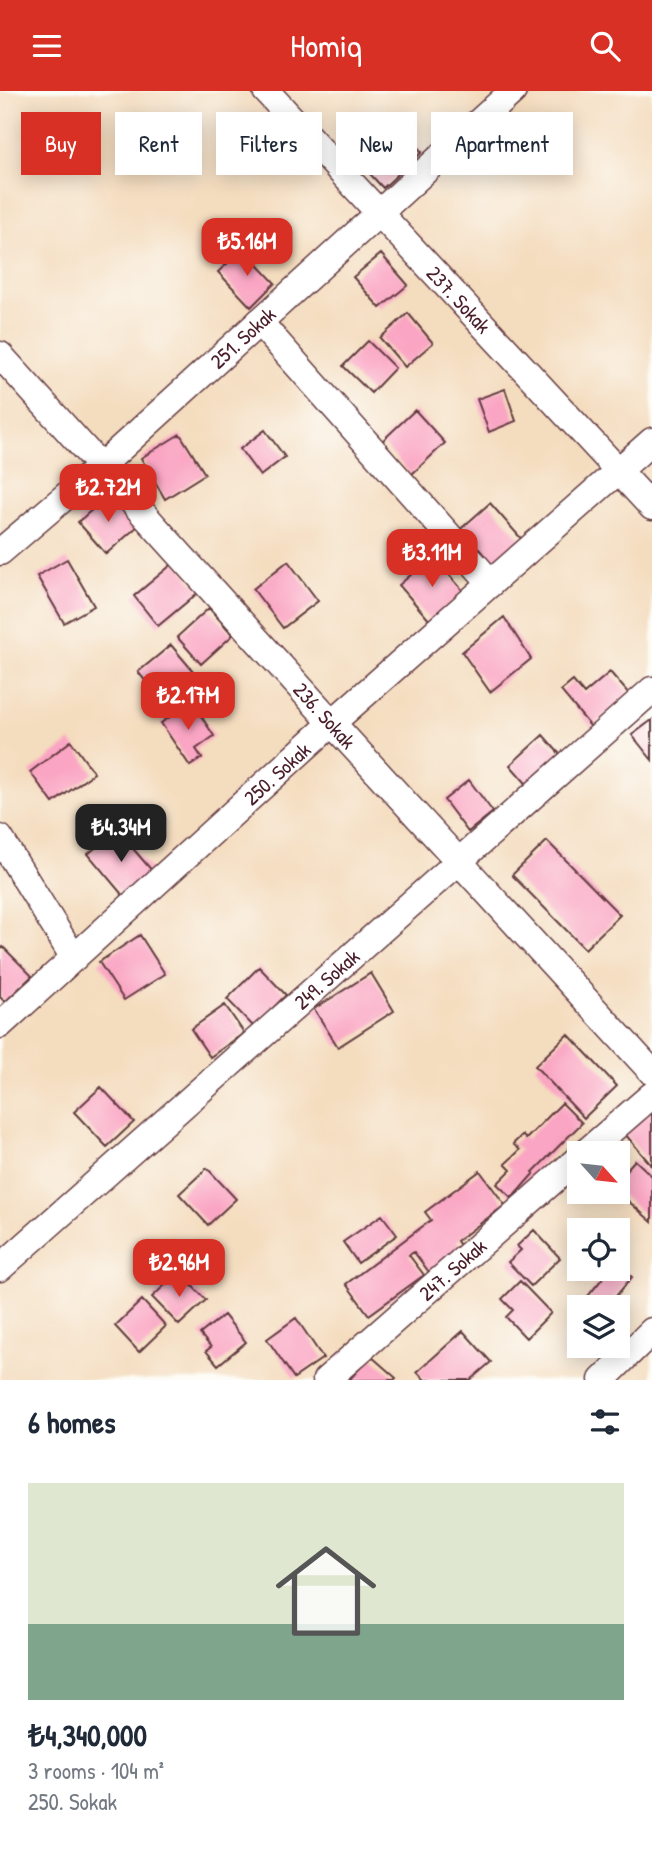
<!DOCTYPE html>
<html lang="en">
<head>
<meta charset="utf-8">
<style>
  :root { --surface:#fff; --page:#f6f6f7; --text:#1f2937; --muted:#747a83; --line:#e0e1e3; --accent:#d93025 }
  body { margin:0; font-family:"Patrick Hand",sans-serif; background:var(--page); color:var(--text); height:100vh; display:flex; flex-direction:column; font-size:26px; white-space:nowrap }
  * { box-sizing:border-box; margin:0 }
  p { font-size:23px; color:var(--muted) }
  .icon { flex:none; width:38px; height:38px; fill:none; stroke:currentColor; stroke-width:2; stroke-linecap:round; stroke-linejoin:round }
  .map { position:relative; height:1289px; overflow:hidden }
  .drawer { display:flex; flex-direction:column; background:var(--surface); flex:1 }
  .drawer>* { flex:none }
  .hud { position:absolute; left:21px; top:21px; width:611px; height:63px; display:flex; gap:14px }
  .needle { width:46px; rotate:117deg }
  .buttons { position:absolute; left:567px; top:1050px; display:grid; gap:14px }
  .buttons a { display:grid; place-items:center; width:63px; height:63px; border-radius:0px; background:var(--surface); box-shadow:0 4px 18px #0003; font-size:35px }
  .price { position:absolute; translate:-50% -60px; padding:0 16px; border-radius:14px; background:var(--accent); color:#fff; font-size:23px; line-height:46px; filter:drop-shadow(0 2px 4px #0008) }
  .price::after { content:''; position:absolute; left:50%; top:42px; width:21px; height:16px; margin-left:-10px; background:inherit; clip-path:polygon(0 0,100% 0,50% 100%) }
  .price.on { background:#222; color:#fff }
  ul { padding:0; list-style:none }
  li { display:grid; align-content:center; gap:14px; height:371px; padding:0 28px }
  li+li { border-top:2px solid var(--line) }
  li span { display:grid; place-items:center; height:217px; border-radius:0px; color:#555 }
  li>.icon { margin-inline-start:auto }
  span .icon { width:126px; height:126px; fill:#fffc; stroke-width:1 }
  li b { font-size:30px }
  h2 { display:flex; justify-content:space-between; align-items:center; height:84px; padding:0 28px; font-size:30px }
  .pill { padding:0 24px; border-radius:0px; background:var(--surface); box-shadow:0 4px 18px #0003; font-size:24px; line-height:63px }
  .pill.on { background:var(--accent); color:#fff }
  header { display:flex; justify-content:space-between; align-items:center; height:91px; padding:0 28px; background:var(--accent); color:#fff; font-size:32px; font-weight:600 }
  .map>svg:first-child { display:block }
  .building { fill:#faa5c3 }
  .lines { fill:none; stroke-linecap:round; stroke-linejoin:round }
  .minor-casing { stroke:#643b41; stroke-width:29 }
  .minor { stroke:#fff; stroke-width:26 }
  .labels { text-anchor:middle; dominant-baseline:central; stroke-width:5; stroke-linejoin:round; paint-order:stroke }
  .street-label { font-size:21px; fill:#4a1f2b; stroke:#fdfcf7 }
</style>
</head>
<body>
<header><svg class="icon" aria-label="menu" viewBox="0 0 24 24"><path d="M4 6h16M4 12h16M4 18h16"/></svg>Homiq<svg class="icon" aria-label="search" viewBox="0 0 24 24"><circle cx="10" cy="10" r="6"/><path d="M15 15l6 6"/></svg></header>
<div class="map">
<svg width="652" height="1289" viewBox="0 0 652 1289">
  <rect width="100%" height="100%" fill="#fdfcf7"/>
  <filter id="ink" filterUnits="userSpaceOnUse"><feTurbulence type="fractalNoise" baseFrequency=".0143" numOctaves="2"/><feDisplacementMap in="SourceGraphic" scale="14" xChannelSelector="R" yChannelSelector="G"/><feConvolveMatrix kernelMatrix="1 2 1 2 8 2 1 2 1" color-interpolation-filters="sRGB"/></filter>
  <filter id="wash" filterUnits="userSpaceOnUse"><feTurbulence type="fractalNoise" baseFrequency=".00686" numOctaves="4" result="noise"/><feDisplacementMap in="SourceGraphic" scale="28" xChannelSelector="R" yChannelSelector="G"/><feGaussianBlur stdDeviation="1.57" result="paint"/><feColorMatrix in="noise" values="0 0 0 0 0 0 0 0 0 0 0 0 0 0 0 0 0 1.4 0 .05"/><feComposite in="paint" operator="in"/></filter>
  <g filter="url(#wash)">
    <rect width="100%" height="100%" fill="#f4dcbe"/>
    <g id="blocks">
      <!-- building -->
      <path class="building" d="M386,22L422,61L383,97L347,58Z
        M243,158L275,192L251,216L218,181Z
        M381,163L408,194L380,217L353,186Z
        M408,222L433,252L405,276L380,247Z
        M368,250L395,277L371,302L343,275Z
        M505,298L516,330L489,341L477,308Z
        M415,319L445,352L411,384L381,351Z
        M265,339L285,366L260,385L240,358Z
        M180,343L205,383L165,408L141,367Z
        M110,403L138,435L106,463L78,431Z
        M490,412L525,452L490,483L455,443Z
        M433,465L464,501L430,530L399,494Z
        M67,468L94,515L64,532L37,485Z
        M176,470L200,500L158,535L134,505Z
        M288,470L318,510L283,537L253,498Z
        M209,517L233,544L201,573L177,546Z
        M504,526L531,568L490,601L462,561Z
        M171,554L193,580L160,608L138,581Z
        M610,581L630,604L591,636L561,600L573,590L584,603Z
        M192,611L214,645L196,658L202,667L190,675L161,632Z
        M652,629V669L632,644Z
        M543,644L564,668L531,698L510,674Z
        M71,650L94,682L53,712L30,681Z
        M469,689L493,721L468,741L444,709Z
        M117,739L154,782L125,807L88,763Z
        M547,750L620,824L585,858L512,784Z
        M140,844L165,883L124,909L99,871Z
        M3,856L32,885L5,911L0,906V859Z
        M259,876L286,904L254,936L227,908Z
        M371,882L394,920L338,956L314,918Z
        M225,914L244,942L210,966L191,938Z
        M568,943L617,995L584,1027L535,975Z
        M101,996L134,1031L107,1056L74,1021Z
        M562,1012L582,1032L533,1081L534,1082L512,1107L497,1093L511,1079L505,1073L520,1059L513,1053L522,1044L526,1048Z
        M652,1019V1075L625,1043Z
        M635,1069L652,1085V1131L618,1101V1088Z
        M207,1077L236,1108L208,1134L179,1103Z
        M480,1080L505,1114L457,1150L461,1156L429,1181L414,1161L409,1164L424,1184L369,1224L346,1193L431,1129L425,1121Z
        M382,1124L397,1144L358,1172L343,1151Z
        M534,1139L560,1167L531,1195L508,1171L521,1159L517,1155Z
        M618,1174L632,1186L607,1216H601L588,1205L610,1178H618Z
        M179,1181L206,1209L179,1234L152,1206Z
        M520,1190L551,1222L526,1247L506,1226L513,1219L502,1208Z
        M142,1209L166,1235L139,1261L115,1235Z
        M224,1224L246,1251L218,1274L206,1260L211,1256L200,1243Z
        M296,1227L323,1267L294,1287L267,1248Z
        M463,1240L491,1271L470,1289H425L417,1281Z
        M371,1265L396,1287L394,1289H349Z"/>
    </g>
  </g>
  <g filter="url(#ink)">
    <use href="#blocks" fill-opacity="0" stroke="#643b41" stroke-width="2"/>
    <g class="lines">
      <!-- minor casing -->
      <g class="minor-casing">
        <g id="minor">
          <path id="s1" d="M266,0L652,416"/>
          <path d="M259,231L491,492"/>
          <path id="s2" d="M0,264L332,632L652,981"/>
          <path id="s3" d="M0,461L100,376L513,0"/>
          <path d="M0,747L74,867"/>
          <path id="s4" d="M0,934L332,632L652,350"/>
          <path d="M585,1062L652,1004"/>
          <path id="s5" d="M0,1177L652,599"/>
          <path id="s6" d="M326,1289L579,1067"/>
          <path d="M602,1289L652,1240"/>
        </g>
      </g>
      <!-- minor -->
      <use href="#minor" class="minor"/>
    </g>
  </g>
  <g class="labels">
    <!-- street labels -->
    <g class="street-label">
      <text stroke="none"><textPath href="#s1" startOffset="284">237. Sokak</textPath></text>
      <text stroke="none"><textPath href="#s3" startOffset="324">251. Sokak</textPath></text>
      <text stroke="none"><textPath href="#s2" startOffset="485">236. Sokak</textPath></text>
      <text stroke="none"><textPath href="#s4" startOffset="374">250. Sokak</textPath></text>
      <text stroke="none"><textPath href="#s5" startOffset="436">249. Sokak</textPath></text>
      <text stroke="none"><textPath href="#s6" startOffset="168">247. Sokak</textPath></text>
    </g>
  </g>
</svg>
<div class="buttons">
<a><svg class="needle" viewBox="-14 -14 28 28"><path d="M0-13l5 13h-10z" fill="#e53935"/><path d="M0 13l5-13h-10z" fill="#747a83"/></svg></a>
<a><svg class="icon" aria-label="locate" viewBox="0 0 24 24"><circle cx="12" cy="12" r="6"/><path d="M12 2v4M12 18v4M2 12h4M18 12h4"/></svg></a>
<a><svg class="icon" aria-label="layers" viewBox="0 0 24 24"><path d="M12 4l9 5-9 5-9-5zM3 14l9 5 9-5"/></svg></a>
</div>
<b class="price" style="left:247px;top:187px">₺5.16M</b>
<b class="price" style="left:108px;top:433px">₺2.72M</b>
<b class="price" style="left:432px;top:498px">₺3.11M</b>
<b class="price" style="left:188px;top:641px">₺2.17M</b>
<b class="price on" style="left:121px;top:773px">₺4.34M</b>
<b class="price" style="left:179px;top:1208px">₺2.96M</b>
<div class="hud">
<a class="pill on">Buy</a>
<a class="pill">Rent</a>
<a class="pill">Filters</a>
<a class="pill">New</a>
<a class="pill">Apartment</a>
</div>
</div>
<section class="drawer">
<h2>6 homes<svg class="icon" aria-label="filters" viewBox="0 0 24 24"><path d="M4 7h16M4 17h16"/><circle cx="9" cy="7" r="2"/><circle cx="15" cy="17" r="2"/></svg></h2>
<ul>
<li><span style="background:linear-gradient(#dfe7d0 65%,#7fa58c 0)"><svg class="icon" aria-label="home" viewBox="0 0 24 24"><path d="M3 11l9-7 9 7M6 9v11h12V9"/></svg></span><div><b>₺4,340,000</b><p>3 rooms · 104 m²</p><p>250. Sokak</p></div></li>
</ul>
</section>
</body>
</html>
